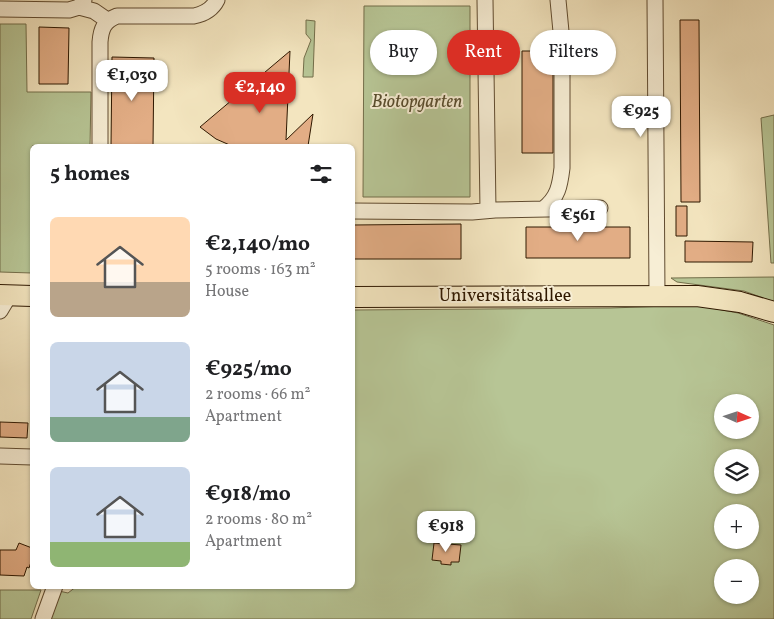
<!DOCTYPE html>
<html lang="en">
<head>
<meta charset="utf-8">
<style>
  :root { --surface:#fff; --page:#f2f2f2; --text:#202124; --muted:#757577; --accent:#d93025 }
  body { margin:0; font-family:Vollkorn,serif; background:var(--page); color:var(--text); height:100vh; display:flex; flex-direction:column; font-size:19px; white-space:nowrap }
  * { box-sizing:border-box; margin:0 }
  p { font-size:16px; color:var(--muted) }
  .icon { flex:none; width:28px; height:28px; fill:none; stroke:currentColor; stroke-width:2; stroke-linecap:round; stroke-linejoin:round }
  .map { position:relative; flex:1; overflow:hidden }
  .drawer { position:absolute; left:30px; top:144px; width:325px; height:445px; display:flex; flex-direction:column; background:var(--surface); border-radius:8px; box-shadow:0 1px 4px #0004 }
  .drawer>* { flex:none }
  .banner { position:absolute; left:370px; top:30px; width:329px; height:45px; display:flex; gap:10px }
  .needle { width:32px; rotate:93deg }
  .fabs { position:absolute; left:714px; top:394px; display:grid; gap:10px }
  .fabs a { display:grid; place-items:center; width:45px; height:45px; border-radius:50%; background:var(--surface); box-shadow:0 1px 4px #0004; font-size:25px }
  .price { position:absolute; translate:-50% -42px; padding:0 11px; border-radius:10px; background:#fff; color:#222; font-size:16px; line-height:32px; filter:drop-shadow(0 1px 2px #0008) }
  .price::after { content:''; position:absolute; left:50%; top:30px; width:15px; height:11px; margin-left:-8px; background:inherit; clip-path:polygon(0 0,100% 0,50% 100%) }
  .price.active { background:var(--accent); color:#fff }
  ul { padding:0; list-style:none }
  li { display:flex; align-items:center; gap:15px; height:125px; padding:0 20px }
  li span { display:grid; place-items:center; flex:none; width:140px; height:100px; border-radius:8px; color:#555 }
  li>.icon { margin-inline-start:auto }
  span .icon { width:60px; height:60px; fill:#fffc; stroke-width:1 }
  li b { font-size:21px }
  h2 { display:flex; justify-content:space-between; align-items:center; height:60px; padding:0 20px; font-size:21px }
  .tag { padding:0 18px; border-radius:22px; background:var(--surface); box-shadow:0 1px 4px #0004; font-size:18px; line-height:45px }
  .tag.active { background:var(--accent); color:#fff }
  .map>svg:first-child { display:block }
  .green { fill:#b7c595; stroke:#736e4a; fill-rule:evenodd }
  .building { fill:#e2ad85; stroke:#2f1800 }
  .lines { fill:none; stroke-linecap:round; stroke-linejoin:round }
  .minor-casing { stroke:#604b30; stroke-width:17 }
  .major-casing { stroke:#2f1800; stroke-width:22 }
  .minor { stroke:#f7eed5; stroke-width:15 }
  .major { stroke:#f3e5bf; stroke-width:20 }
  .labels { text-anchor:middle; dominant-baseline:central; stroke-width:4; stroke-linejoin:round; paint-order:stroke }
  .park-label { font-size:18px; font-style:italic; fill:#584c2d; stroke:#f7eed5 }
  .street-label { font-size:18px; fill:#2f1800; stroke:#f7eed5 }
</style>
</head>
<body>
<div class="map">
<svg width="774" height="619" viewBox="0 0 774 619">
  <rect width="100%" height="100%" fill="#f3e5bf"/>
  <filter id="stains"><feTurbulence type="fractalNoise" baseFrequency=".004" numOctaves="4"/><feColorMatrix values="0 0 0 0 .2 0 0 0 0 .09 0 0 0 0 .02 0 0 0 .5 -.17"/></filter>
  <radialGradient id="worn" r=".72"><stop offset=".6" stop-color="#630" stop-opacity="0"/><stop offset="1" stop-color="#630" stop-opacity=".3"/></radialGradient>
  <!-- green -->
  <path class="green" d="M364,6H470V197H363Z
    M306,20L315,21L313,77H303L304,58L311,40L306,34Z
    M0,24H26L27,92H91L90,146H32V273L0,272Z
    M774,115V263H771L761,118Z
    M774,277V302L744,291L677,282L671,278Z
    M696,305L738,313L774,325V619H48L59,591L68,593L77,586H352L353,310L611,308ZM722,402H750V430H722ZM722,458H750V485H722ZM722,512H750V540H722ZM722,568H750V595H722Z
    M0,590H41L31,619H0Z"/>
  <!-- building -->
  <path class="building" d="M680,20H699L700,202H681Z
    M39,27L69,28L68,84H39Z
    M290,51L286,140L313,114L308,146H232L216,139L200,127Z
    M522,51H553V153H522Z
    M112,57L154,58L153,146H111Z
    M676,206H687V236H676Z
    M461,224V259H352V225Z
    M526,227H630V258H526Z
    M685,241L753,242L752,262H685Z
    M0,422L28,423L27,438L0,437Z
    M19,543L32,548V559L29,568L27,567L24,576L0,575V550H16Z
    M434,543L461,545L459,562H451V565L441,564V561L432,560Z"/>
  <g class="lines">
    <!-- minor casing -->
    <g class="minor-casing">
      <path id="minor" d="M485,0L488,210
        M655,0L657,295
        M79,7L94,11L107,20
        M0,9L69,10L79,7L84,0
        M100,146V42C101,29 104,21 117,16H194C204,14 212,10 217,0
        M543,209C558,198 560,185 562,168V42L558,0
        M352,211L472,212L495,210L600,208
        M0,311L9,296
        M0,456L32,457
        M43,619L55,586"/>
    </g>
    <!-- major casing -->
    <g class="major-casing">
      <path id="major" d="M0,295L32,296
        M352,297L697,296L740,302L774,312"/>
    </g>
    <!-- minor -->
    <use href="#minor" class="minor"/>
    <!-- major -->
    <use href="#major" class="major"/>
  </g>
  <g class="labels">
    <!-- park labels -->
    <g class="park-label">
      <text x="417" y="102">Biotopgarten</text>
    </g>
    <!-- street labels -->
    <g class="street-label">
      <text x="505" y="296">Universitätsallee</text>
    </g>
  </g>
  <rect width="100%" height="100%" filter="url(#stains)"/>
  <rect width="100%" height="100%" fill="url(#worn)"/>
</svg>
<div class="fabs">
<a><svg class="needle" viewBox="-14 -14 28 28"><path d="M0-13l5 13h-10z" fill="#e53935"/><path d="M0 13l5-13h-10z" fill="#757577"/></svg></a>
<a><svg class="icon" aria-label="layers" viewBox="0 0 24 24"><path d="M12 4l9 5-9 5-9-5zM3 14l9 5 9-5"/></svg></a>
<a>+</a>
<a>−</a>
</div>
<b class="price" style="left:132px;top:102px">€1,030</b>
<b class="price active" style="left:260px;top:114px">€2,140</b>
<b class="price" style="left:641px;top:138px">€925</b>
<b class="price" style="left:578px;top:242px">€561</b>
<b class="price" style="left:446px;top:553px">€918</b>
<div class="banner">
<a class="tag">Buy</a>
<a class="tag active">Rent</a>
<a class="tag">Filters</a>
</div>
<section class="drawer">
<h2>5 homes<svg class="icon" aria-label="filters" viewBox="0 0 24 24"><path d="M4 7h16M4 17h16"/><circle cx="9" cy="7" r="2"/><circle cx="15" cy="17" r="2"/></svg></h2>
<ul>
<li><span style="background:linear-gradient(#ffd9b3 65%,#b9a48a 0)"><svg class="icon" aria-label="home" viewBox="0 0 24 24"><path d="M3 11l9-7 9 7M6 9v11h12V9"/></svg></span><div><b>€2,140/mo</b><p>5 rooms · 163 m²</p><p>House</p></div></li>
<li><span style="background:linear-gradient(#c9d6e8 75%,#7fa58c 0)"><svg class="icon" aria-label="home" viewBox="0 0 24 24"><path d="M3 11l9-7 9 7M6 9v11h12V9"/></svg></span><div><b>€925/mo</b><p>2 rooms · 66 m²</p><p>Apartment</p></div></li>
<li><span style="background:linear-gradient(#c9d6e8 75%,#8fb573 0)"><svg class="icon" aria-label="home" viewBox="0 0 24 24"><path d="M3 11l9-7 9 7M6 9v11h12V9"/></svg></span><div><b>€918/mo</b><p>2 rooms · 80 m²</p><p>Apartment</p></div></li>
</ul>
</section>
</div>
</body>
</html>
